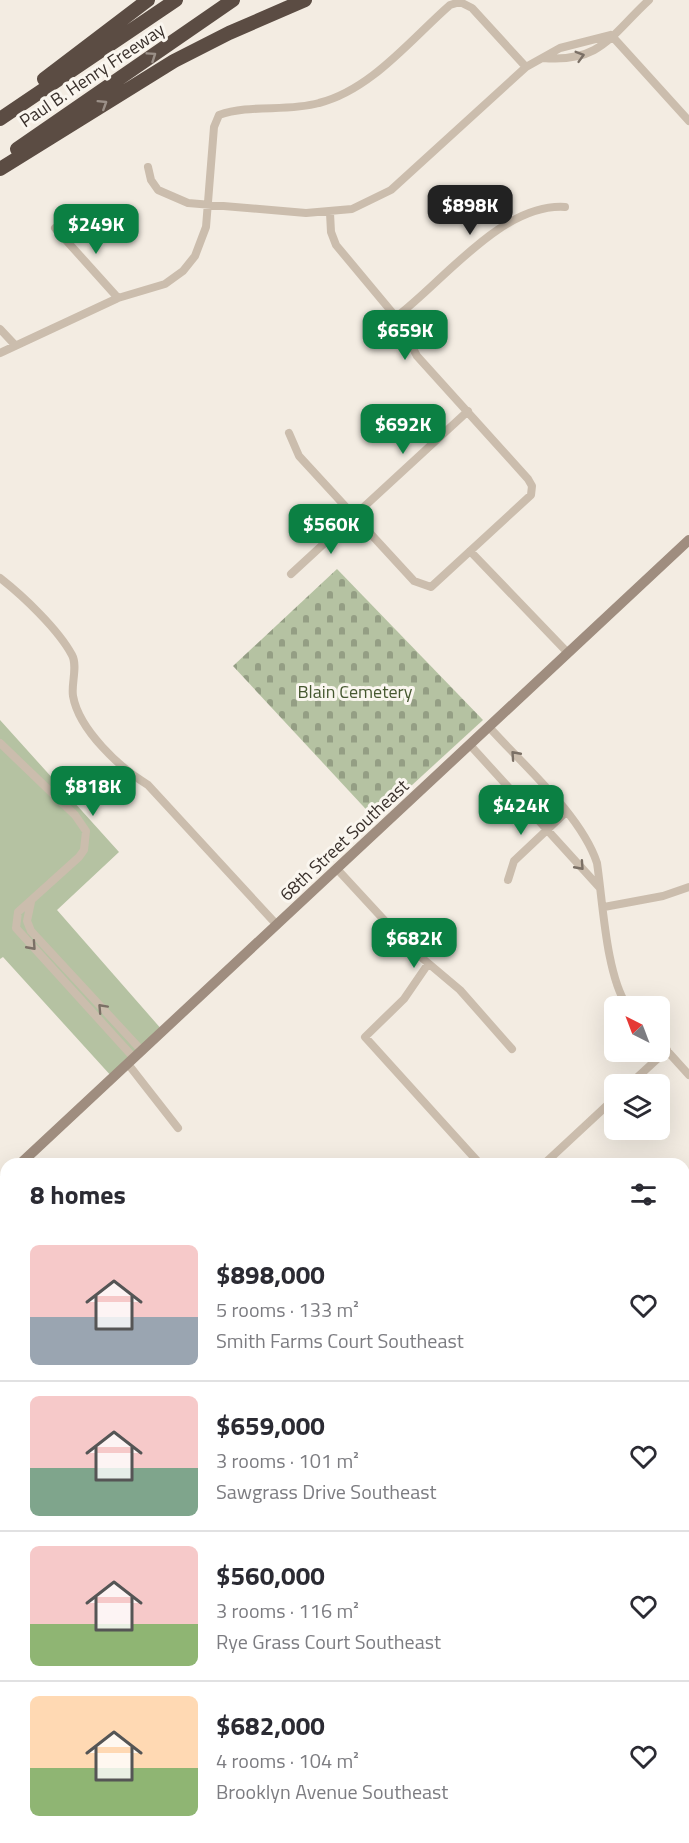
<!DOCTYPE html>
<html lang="en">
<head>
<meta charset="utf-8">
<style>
  :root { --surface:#fff; --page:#f2f2f3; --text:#2b2b33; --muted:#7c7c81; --line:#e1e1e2; --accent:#0b8043 }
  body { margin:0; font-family:"Titillium Web",sans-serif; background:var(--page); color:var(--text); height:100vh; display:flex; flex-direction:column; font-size:22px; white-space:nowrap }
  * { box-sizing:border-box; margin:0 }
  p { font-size:20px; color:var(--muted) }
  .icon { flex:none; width:33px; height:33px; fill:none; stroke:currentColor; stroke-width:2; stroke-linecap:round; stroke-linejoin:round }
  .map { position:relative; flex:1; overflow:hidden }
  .details { position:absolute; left:0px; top:1158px; width:690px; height:686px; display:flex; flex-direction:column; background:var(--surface); border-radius:18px 18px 0 0; box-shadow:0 6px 24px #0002 }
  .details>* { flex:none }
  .needle { width:39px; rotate:318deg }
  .tools { position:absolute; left:604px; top:996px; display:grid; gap:12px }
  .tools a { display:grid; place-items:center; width:66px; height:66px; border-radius:9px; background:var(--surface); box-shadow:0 6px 24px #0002; font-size:30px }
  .price { position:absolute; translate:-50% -51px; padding:0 14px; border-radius:12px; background:var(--accent); color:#fff; font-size:20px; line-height:39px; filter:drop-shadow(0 2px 3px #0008) }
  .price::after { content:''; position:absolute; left:50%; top:36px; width:18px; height:14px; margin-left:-9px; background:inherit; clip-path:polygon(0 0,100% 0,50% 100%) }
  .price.current { background:#222; color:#fff }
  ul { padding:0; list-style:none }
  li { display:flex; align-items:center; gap:18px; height:150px; padding:0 30px }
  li+li { border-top:2px solid var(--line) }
  li span { display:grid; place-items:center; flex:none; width:168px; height:120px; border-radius:9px; color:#555 }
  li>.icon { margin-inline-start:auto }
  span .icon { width:72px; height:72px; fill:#fffc; stroke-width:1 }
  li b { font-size:26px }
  h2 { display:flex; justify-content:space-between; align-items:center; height:72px; padding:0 30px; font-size:26px }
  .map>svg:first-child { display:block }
  .cemetery { fill:url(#cemetery-stones) }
  .park { fill:#b5c2a2 }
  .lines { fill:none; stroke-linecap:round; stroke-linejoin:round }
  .minor { stroke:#cbbdad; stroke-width:8 }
  .tertiary { stroke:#cbbdad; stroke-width:9 }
  .secondary { stroke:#9f8d7f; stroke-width:10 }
  .motorway { stroke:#5b4c43; stroke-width:14 }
  .oneway { stroke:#9b9088 }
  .oneway2 { stroke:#7b7066 }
  .labels { text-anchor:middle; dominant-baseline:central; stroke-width:6; stroke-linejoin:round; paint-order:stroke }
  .street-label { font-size:18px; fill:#3a312c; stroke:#faf6ef }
  .park-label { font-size:18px; fill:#465830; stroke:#faf6ef }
</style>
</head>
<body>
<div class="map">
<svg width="689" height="1843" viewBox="0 0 689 1843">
  <defs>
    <pattern id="cemetery-stones" width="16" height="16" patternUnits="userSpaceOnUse" patternTransform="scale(1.5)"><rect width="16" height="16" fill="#b5c2a2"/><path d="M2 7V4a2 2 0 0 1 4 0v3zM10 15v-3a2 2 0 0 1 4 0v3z" fill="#949e84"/></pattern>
  </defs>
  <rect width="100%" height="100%" fill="#f3ece2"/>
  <!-- cemetery -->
  <path class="cemetery" d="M337,569L483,720L375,819L233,666Z"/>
  <!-- park -->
  <path class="park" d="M0,720L119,852L57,910L163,1031L113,1078L3,957L0,959Z"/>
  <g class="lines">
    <!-- minor -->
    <path class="minor" d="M611,35L689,121
      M543,58C601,63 611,35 649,0
      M148,167L151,180L158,190L188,203L306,213L352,209L391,190L526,67L560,48L611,35
      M55,228L118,298
      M396,317C443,282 502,203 565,207
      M0,329L15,345
      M0,353L118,298L165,284L183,271L195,256L206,227L214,127L219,115C250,104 287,112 319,103C371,90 411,39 450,5L460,2L472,8L526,67
      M289,433L299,456L414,581L431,587L531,495L532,486L528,479L417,356L396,317L336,245L331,232L330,213
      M470,551L568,653
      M291,574L468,411
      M0,578C23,596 58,629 72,655C78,666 71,684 73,696C79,730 120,768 148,785L277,925
      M489,727C524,766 581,815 597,863C603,903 606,974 627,1006
      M0,743L75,815L86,831L84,850L79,857L18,912L16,928L134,1058
      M470,745L600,888
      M337,869L409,947L460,990L512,1049
      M508,880L514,861L566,812
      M31,902L27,921L31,931L142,1051
      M604,907L663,896L689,887
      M428,964L404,999L365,1037L480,1164
      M660,1043L689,1075
      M128,1064L178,1128
      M630,1084L667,1050
      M544,1164L615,1098
      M0,1247L6,1250
      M0,1359L6,1360
      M684,1370L689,1373
      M684,1418L689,1405
      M684,1723L689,1718
      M684,1738L689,1743
      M0,1806L6,1801
      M50,1838L55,1843
      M627,1838L633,1843
      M555,1843L561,1838"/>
    <!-- tertiary -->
    <path class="tertiary" d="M0,1625L6,1632
      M192,1838L197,1843"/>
    <!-- secondary -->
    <path class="secondary" d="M20,1164L689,540
      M0,1183L6,1177"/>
    <!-- motorway -->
    <path class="motorway" d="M44,79L148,0
      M0,119L176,0
      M17,149L233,0
      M0,169L174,61L229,33L305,0"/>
  </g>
  <!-- one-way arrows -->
  <defs><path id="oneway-chevron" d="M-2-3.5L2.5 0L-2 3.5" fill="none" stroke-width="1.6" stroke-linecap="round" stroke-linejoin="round" transform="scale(1.5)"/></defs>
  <g class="oneway">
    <use href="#oneway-chevron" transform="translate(152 56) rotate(-34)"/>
    <use href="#oneway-chevron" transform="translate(103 104) rotate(-32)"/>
  </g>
  <g class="oneway2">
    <use href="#oneway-chevron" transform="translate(580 56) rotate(-16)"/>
    <use href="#oneway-chevron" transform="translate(515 755) rotate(-132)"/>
    <use href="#oneway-chevron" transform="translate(580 866) rotate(48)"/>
    <use href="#oneway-chevron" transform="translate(32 946) rotate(48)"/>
    <use href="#oneway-chevron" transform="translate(102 1008) rotate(-133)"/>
  </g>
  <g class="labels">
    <!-- street labels -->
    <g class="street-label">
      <text transform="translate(92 75) rotate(-34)">Paul B. Henry Freeway</text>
      <text transform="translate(344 840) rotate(-43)">68th Street Southeast</text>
    </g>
    <!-- park labels -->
    <g class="park-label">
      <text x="355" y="691">Blain Cemetery</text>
    </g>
  </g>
</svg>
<div class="tools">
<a><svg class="needle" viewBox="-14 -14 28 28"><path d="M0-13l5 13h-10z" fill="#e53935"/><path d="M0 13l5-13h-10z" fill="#7c7c81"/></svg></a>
<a><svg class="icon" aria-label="layers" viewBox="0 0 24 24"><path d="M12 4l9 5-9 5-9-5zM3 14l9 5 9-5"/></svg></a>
</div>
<b class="price current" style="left:470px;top:236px">$898K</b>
<b class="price" style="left:96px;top:255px">$249K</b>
<b class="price" style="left:405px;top:361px">$659K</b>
<b class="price" style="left:403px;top:455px">$692K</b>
<b class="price" style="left:331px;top:555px">$560K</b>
<b class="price" style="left:93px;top:817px">$818K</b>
<b class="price" style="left:521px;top:836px">$424K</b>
<b class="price" style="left:414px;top:969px">$682K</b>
<section class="details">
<h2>8 homes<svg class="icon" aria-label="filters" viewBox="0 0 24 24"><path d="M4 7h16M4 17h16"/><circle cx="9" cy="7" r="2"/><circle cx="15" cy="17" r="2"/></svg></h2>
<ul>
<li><span style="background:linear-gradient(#f6c9c9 60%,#9aa5b1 0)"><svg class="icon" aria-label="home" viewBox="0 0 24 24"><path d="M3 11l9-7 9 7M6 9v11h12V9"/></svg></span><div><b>$898,000</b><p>5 rooms · 133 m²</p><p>Smith Farms Court Southeast</p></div><svg class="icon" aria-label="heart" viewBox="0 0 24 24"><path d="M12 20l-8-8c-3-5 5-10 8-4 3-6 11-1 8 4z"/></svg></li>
<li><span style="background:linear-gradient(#f6c9c9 60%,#7fa58c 0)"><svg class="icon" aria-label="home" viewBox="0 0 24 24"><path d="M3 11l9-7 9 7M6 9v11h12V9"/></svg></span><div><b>$659,000</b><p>3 rooms · 101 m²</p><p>Sawgrass Drive Southeast</p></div><svg class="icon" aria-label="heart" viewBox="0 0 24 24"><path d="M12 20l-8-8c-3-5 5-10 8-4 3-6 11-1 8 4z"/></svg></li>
<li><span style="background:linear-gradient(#f6c9c9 65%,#8fb573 0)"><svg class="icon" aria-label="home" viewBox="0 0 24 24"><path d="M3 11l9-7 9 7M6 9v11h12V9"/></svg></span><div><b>$560,000</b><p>3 rooms · 116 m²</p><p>Rye Grass Court Southeast</p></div><svg class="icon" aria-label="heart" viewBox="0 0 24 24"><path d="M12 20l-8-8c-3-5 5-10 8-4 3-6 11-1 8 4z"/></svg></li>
<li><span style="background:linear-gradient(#ffd9b3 60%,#8fb573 0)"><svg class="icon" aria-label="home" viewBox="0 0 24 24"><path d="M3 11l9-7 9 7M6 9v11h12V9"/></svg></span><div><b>$682,000</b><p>4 rooms · 104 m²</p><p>Brooklyn Avenue Southeast</p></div><svg class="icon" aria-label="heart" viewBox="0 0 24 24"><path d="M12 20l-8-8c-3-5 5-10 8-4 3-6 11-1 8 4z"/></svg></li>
</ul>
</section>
</div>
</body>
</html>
